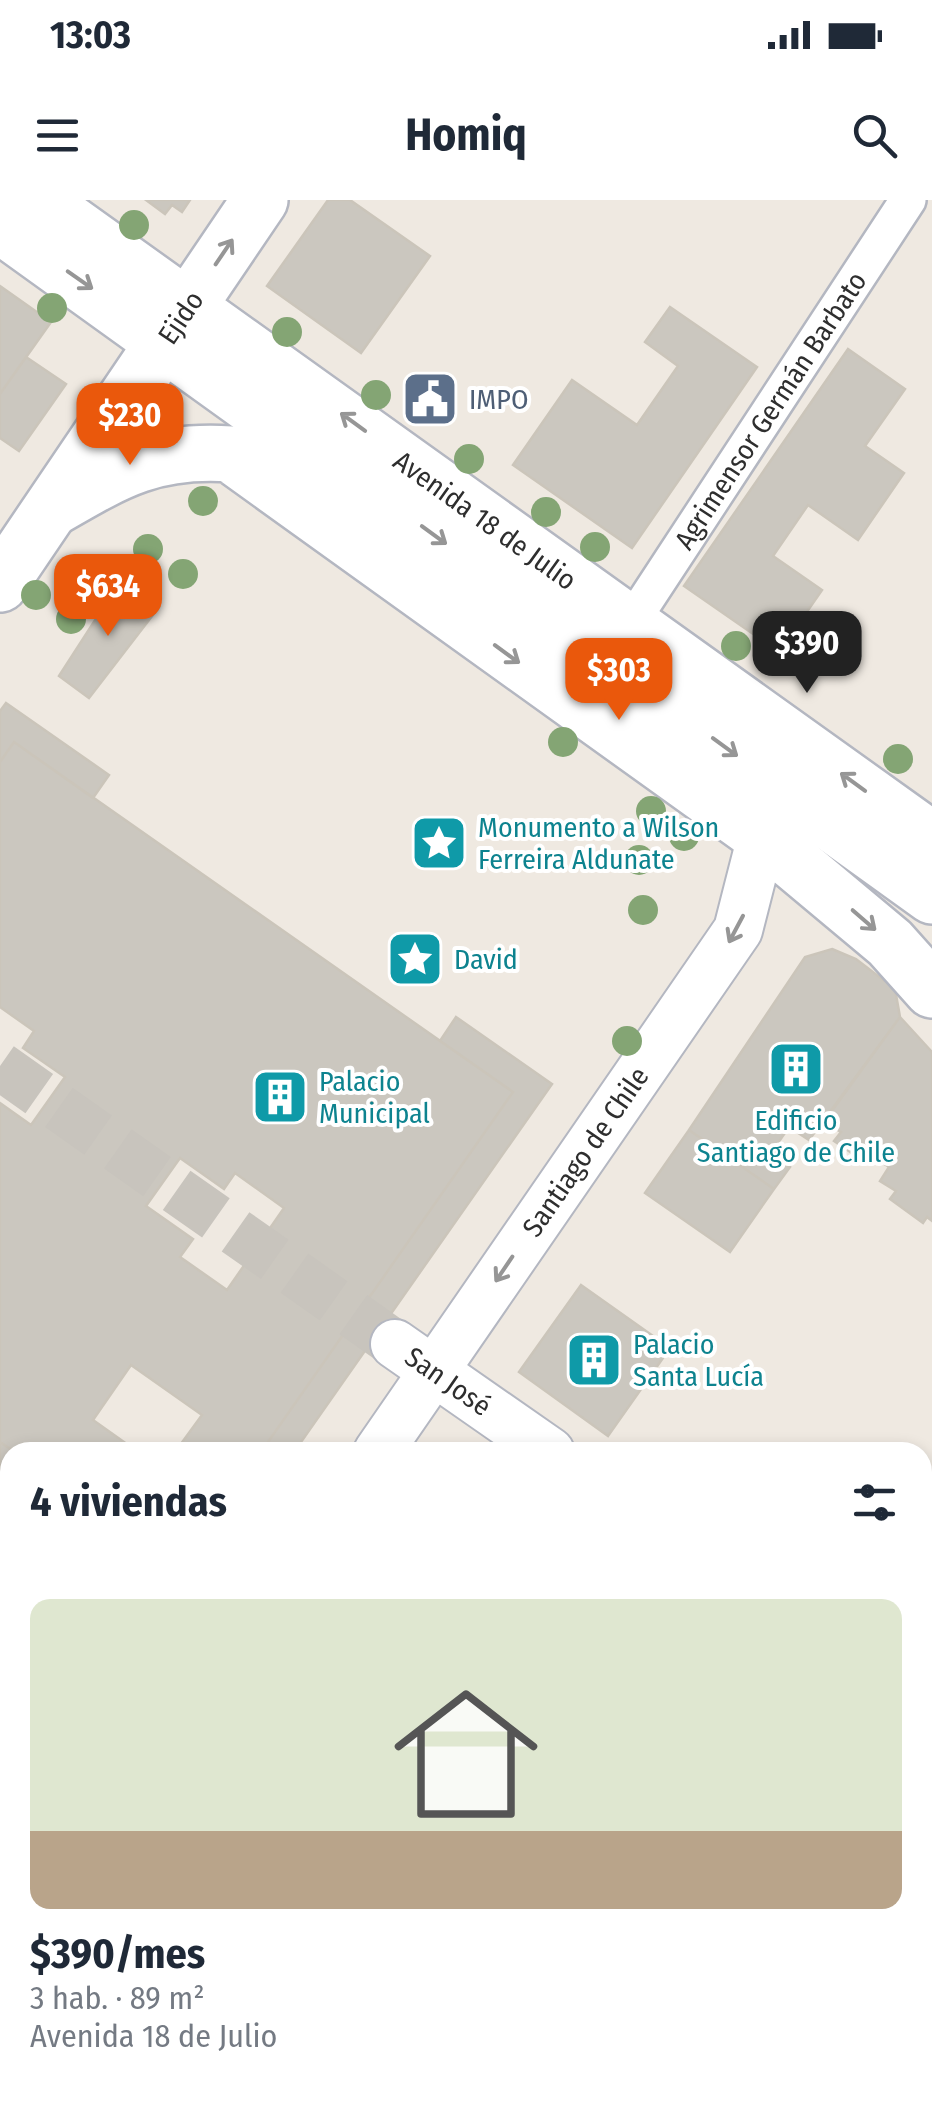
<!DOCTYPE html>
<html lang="es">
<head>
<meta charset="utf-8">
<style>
  :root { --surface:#fff; --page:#f6f6f7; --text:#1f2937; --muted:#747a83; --accent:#ea580c }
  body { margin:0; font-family:"Fira Sans Condensed",sans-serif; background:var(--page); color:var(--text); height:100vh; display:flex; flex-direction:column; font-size:38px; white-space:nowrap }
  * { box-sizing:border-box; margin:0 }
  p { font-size:32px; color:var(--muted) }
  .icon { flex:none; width:55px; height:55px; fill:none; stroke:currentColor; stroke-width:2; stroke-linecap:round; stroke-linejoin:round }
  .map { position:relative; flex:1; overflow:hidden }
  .sheet { position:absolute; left:0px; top:1242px; width:932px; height:672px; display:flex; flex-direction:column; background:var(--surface); border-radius:30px 30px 0 0; box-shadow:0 5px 15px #0003 }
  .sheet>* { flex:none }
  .price { position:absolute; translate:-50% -85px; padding:0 22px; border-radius:20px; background:var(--accent); color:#fff; font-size:32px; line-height:65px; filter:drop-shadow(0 2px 5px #0008) }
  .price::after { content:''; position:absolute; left:50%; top:60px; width:30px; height:22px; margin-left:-15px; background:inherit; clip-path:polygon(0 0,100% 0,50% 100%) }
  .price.current { background:#222; color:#fff }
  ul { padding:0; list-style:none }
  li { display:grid; align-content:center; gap:20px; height:530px; padding:0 30px }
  li span { display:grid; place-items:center; height:310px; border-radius:20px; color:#555 }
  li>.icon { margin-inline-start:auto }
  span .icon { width:180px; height:180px; fill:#fffc; stroke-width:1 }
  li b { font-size:42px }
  h2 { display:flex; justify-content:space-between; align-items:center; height:120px; padding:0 30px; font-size:42px }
  .status { display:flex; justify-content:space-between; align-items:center; height:70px; padding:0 50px; background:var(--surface); direction:ltr }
  .status svg { height:28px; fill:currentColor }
  header { display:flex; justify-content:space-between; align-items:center; height:130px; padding:0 30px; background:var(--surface); font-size:45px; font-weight:700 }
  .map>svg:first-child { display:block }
  .building { fill:#cbc7bf; stroke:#cbc5ba; stroke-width:2.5; fill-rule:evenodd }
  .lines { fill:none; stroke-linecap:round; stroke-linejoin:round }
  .minor-tunnel { stroke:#c8c4bd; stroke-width:48; stroke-dasharray:48 24; stroke-linecap:butt }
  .pedestrian-casing { stroke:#b4b7c1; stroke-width:40 }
  .minor-casing { stroke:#b4b7c1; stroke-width:52 }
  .tertiary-casing { stroke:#b4b7c1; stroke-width:60 }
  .secondary-casing { stroke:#b4b7c1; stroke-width:60 }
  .pedestrian { stroke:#fff; stroke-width:35 }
  .minor { stroke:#fff; stroke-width:48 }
  .tertiary { stroke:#fff; stroke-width:55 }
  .secondary { stroke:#fff; stroke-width:55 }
  .tree { fill:#84a574 }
  .oneway { stroke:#969696 }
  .labels { text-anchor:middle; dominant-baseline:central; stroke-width:8; stroke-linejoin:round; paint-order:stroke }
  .street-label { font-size:28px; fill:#2e2e2e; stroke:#fff }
  .service-label { font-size:28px; fill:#4e5e75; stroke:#fff; text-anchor:start }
  .culture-label { font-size:28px; fill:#0d838f; stroke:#fff; text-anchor:start }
</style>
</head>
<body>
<div class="status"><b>13:03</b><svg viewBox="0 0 49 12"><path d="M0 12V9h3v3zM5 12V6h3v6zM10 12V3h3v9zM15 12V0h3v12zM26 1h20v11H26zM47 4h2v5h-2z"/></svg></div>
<header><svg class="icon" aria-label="menu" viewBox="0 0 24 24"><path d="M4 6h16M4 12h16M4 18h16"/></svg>Homiq<svg class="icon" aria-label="search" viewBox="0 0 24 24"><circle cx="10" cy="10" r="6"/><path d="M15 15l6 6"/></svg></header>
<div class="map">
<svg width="932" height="1914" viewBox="0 0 932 1914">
  <rect width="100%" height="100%" fill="#efe9e1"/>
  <!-- building -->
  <path class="building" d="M146,0H190L182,12L172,5L165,14Z
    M328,0H350L430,56L361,153L267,86Z
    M0,86L51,122L0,194Z
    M670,107L757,167L632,348L513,265L572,180L637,225L678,166L645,142Z
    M848,149L905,189L865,246L904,273L858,340L808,305L773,356L822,390L779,452L684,386Z
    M26,157L66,184L19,251L0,238V194Z
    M121,380L159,407L89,498L59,476Z
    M6,503L109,575L93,598L14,542L0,562V511Z
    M14,542L513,892L261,1252H175L202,1215L131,1165L93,1220L138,1252H15L0,1242V903L31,925L65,877L23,848L34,831L0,807V562ZM180,958L224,989L235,973L284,1008L227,1090L180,1057L193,1039L146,1006Z
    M832,749L856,759L895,789L900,817L809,940L789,927L771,953L790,967L774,989L689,930L805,757Z
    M456,817L552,884L294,1252H261L513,892L440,841Z
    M900,817L932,852V1021L927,1017L923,1023L890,999L896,991L880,981L889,967L873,957L868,964L834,941L841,932L824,922Z
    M689,930L774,989L730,1052L645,993Z
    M581,1085L670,1148L608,1236L519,1172Z
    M0,1242L15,1252H10V1515L0,1508Z
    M664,1905H756L770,1914H657Z"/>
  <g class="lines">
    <!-- minor-tunnel -->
    <path class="minor-tunnel" d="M0,866L395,1144"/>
    <!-- pedestrian casing -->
    <g class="pedestrian-casing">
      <g id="pedestrian">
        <path id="s1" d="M632,421L908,0"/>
      </g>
    </g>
    <!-- minor casing -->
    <g class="minor-casing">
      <g id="minor">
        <path id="s2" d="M395,1144L550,1252"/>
        <path id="s3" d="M378,1252L738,730L762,636"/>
        <path d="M922,1421L932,1408"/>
        <path d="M922,1514L932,1521"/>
        <path d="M0,1696L10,1703"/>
        <path d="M0,1813L10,1798"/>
        <path d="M299,1905L312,1914"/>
        <path d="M579,1914L585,1905"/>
      </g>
    </g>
    <!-- tertiary casing -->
    <g class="tertiary-casing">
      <g id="tertiary">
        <path d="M53,308C117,271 153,249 230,254L762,636L890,743L932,790"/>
        <path id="s4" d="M0,384L260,0"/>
      </g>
    </g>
    <!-- secondary casing -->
    <g class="secondary-casing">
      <g id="secondary">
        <path id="s5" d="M38,0L932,640"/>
        <path d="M0,25L932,696"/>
      </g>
    </g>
    <!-- pedestrian -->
    <use href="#pedestrian" class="pedestrian"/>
    <!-- minor -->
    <use href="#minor" class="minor"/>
    <!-- tertiary -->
    <use href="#tertiary" class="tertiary"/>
    <!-- secondary -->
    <use href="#secondary" class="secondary"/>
  </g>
  <!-- trees -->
  <g class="tree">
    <circle cx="134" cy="25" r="15"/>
    <circle cx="52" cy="108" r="15"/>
    <circle cx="287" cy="132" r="15"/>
    <circle cx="376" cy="195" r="15"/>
    <circle cx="469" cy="259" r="15"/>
    <circle cx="203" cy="301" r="15"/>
    <circle cx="546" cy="312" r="15"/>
    <circle cx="595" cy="347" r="15"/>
    <circle cx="148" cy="349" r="15"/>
    <circle cx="183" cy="374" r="15"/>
    <circle cx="36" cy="395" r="15"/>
    <circle cx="71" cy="419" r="15"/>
    <circle cx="736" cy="446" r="15"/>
    <circle cx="563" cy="542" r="15"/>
    <circle cx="898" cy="559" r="15"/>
    <circle cx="651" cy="611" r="15"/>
    <circle cx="684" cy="636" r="15"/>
    <circle cx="639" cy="660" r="15"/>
    <circle cx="643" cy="710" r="15"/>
    <circle cx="627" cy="841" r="15"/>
  </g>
  <!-- one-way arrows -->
  <defs><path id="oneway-shaft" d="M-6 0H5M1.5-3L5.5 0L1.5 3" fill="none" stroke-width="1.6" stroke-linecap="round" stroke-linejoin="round" transform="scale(2.5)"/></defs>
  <g class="oneway">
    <use href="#oneway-shaft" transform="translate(224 52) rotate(-56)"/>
    <use href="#oneway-shaft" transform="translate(80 80) rotate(35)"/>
    <use href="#oneway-shaft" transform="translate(353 222) rotate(-144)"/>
    <use href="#oneway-shaft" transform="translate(434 335) rotate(36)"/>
    <use href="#oneway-shaft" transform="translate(507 454) rotate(36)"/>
    <use href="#oneway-shaft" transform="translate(725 547) rotate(36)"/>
    <use href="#oneway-shaft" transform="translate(853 582) rotate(-144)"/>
    <use href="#oneway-shaft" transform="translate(864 720) rotate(41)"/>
    <use href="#oneway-shaft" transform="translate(736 729) rotate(118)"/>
    <use href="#oneway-shaft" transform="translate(504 1069) rotate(124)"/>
  </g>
  <!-- icons -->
  <defs>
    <g id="civic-square" transform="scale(2.875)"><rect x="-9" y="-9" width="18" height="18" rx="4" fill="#5c6f8a" stroke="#fff"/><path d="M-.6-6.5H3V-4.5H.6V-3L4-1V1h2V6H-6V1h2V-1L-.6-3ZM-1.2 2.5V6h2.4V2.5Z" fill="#fff"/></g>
    <g id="sight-square" transform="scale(2.875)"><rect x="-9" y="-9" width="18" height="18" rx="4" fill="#0f9aa8" stroke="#fff"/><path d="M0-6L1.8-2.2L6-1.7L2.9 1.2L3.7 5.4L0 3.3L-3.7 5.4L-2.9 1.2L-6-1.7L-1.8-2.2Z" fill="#fff"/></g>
    <g id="building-square" transform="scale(2.875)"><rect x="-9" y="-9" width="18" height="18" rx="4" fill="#0f9aa8" stroke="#fff"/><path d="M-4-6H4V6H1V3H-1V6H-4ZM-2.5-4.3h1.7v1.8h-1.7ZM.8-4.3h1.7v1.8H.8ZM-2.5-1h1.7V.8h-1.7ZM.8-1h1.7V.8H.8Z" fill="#fff"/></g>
  </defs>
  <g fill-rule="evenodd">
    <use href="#civic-square" x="430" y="199"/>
    <use href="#sight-square" x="439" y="643"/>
    <use href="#sight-square" x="415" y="759"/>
    <use href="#building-square" x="796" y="869"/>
    <use href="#building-square" x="280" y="897"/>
    <use href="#building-square" x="594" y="1160"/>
  </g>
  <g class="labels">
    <!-- street labels -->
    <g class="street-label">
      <text stroke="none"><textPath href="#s4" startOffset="322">Ejido</textPath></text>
      <text stroke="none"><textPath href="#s1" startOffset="252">Agrimensor Germán Barbato</textPath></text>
      <text stroke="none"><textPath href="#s5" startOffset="550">Avenida 18 de Julio</textPath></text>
      <text stroke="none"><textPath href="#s3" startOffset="365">Santiago de Chile</textPath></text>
      <text stroke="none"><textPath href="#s2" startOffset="65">San José</textPath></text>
    </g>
    <!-- service labels -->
    <g class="service-label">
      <text x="469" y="199">IMPO</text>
    </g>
    <!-- culture labels -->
    <g class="culture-label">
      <text x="478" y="627">Monumento a Wilson<tspan x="478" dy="32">Ferreira Aldunate</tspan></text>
      <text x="454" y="759">David</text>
      <text x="319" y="881">Palacio<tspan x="319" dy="32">Municipal</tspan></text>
      <text x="796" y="920" text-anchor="middle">Edificio<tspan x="796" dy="32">Santiago de Chile</tspan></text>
      <text x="633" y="1144">Palacio<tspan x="633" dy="32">Santa Lucía</tspan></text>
    </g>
  </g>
</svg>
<b class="price" style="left:130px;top:268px">$230</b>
<b class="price" style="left:108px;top:439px">$634</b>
<b class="price current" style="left:807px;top:496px">$390</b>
<b class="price" style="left:619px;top:523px">$303</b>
<section class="sheet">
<h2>4 viviendas<svg class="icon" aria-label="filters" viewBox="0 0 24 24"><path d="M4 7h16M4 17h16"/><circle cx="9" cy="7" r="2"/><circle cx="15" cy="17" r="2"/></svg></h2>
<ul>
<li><span style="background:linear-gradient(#dfe7d0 75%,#b9a48a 0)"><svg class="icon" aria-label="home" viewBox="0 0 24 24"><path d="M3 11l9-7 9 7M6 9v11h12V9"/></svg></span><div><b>$390/mes</b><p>3 hab. · 89 m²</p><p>Avenida 18 de Julio</p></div></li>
</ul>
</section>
</div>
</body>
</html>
